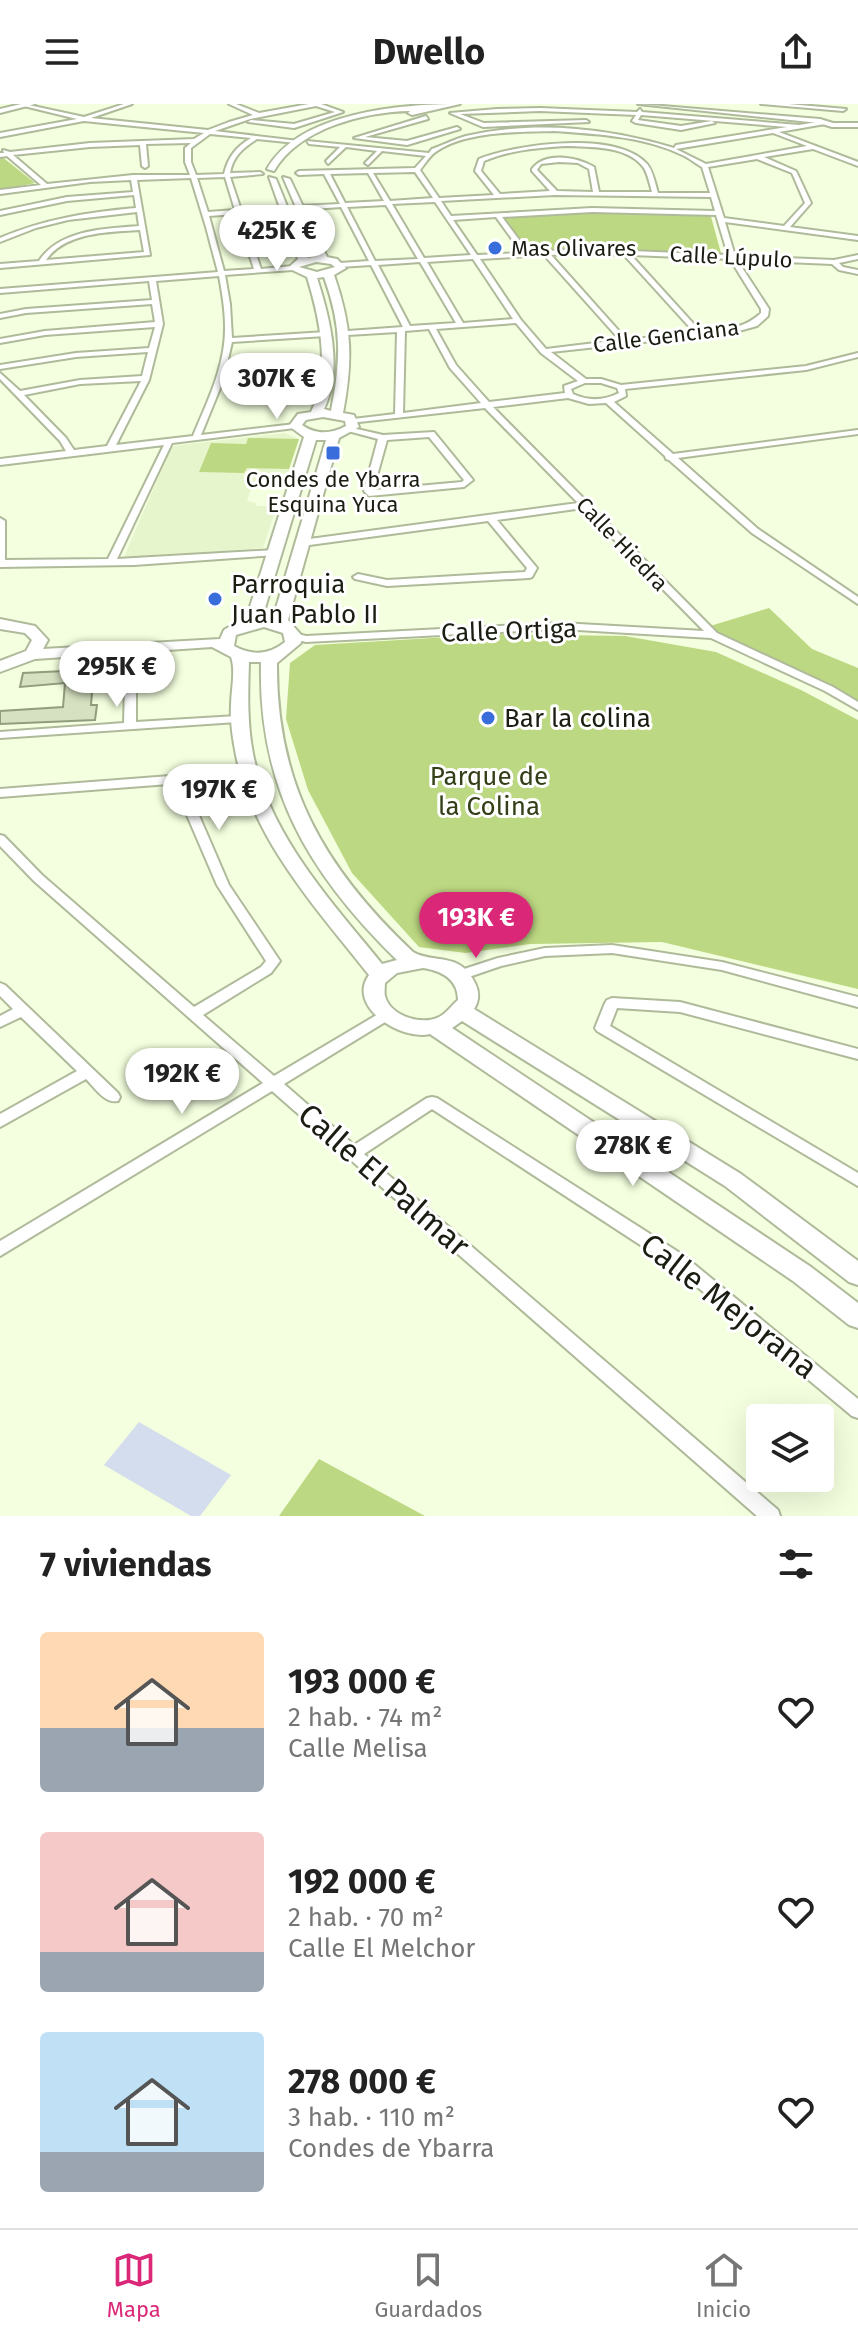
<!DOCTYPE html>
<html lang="es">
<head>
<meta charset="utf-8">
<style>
  :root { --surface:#fff; --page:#f6f6f6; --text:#222; --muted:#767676; --line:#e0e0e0; --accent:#db2777 }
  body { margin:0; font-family:"Fira Sans",sans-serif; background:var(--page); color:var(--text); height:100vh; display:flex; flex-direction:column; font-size:30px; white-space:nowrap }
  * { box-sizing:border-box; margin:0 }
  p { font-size:26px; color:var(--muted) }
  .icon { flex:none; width:44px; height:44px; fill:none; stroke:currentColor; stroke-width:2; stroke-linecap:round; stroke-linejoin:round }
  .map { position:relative; height:1412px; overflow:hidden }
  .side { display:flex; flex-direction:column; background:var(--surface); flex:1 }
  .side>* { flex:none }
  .tools { position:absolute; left:746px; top:1300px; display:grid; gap:16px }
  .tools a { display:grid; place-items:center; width:88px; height:88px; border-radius:8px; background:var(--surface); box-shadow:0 8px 32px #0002; font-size:40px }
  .price { position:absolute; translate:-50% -68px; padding:0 18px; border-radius:28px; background:#fff; color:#222; font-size:26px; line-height:52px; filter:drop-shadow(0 2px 4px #0008) }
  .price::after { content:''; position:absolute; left:50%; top:48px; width:24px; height:18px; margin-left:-12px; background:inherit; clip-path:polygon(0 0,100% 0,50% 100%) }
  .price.active { background:var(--accent); color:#fff }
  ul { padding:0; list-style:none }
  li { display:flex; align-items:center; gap:24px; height:200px; padding:0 40px }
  li span { display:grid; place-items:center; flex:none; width:224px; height:160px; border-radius:8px; color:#555 }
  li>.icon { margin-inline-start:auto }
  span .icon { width:96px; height:96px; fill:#fffc; stroke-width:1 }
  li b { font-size:34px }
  h2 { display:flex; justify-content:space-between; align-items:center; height:96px; padding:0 40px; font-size:34px }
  header { display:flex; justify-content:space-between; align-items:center; height:104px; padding:0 40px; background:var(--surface); font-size:36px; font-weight:700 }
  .tabs { display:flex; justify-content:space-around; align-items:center; height:112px; border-top:2px solid var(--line); background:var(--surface); font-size:22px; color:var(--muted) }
  .tabs a { display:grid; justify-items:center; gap:4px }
  .tabs .active { color:var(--accent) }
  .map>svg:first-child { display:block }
  .built { fill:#e7f5cd }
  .green { fill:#bdd882 }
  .water { fill:#d4ddee }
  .building { fill:#d6e1c1; stroke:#929d7e; stroke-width:2 }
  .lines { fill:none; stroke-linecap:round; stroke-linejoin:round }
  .street-casing { stroke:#afba9b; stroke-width:4 }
  .secondary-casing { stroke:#afba9b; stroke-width:4 }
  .street { fill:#fff; fill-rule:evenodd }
  .secondary { fill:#fff; fill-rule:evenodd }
  .poi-dot { fill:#3a6ddc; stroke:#fff; stroke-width:3 }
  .labels { text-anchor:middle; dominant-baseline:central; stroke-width:6; stroke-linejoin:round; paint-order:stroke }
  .far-poi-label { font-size:22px; fill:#1a1e12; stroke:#fff; text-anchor:start }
  .far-street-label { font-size:22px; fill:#1a1e12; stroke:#fff }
  .poi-label { font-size:26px; fill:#1a1e12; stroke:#fff; text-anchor:start }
  .street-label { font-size:26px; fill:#1a1e12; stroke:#fff }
  .park-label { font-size:26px; fill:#333f17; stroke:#fff }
  .near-street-label { font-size:32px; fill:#1a1e12; stroke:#fff }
</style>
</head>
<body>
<header><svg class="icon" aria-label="menu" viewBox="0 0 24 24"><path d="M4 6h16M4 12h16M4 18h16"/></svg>Dwello<svg class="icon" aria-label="share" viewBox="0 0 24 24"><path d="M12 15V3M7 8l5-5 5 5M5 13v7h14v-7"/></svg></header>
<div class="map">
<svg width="858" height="1412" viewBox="0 0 858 1412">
  <rect width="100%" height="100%" fill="#f3ffde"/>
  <!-- built -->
  <path class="built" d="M285,329L299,335L285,379L254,377L247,397L256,399V402H277L263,444L123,455L172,342Z"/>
  <!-- green -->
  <path class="green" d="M0,52H1L35,79L0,86Z
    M593,107L710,109L721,149L577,145L529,149L502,112Z
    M248,334L299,335L289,365L247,364L244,369L199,368L211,339L246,340Z
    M769,504L812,545L858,564V603L713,531L707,523Z
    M500,530L625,532L716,548L801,586L858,616V885L662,838L530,840L466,849L419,843L352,769L308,686L286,615L290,559L315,541Z
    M319,1355L425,1412H279Z"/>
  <!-- water -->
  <path class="water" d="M139,1318L231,1371L200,1412H191L104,1361Z"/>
  <!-- building -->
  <path class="building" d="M89,558L88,565L94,564L91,601H97L95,616L0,620V607L63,603L65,579L20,583L23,569L64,567L66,560Z"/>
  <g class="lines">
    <!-- street casing -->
    <g class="street-casing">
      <path id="street" d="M24,0L84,13L124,0H132L91,14L208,26L229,18L253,11L229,0H236L259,9L309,0H321L343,8L294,24L248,18L251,16L294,20L335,8L316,2L250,15L215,27L299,37L296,39L257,35C243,44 233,52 230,69L260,68L263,70L230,73L241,106L284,103L287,105L284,107L242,109L261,165L293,162L296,164L293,166L225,171L230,200L232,234L326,228L330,230L326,232L232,238L223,277L201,331L295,320L299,322L295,324L172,339L117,455L274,446L277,447V451L134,461L0,463V414L5,417V456L108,455L164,341L0,361V355L66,347L60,337L0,275V269L20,287L80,276L142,272L148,248L76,253L0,265V261L76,249L149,244L155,223L45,231L0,239V235L45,227L155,218L152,200L26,209L0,214V210L26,205L152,196L149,177L0,189V185L218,168L206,123L191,74L137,76L150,151L0,164V160L39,157C60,125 105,125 139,122L137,108L68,116L36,124L0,138V134C44,115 89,108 136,104L134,91L67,97L0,111V107L67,93L133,88L131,76L90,78L0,90V86L41,81L7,52L0,53V49H4L3,46L10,48L90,39L194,35L204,29L84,17L0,33V29L77,15L24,2ZM210,30L251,34C236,43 228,53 224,70L196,71L191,58V44ZM191,39L185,44V58L190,71H133L47,80L13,51L90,43L140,41L142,62L145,64L148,62L146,40ZM225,73L235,106L208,108L197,74ZM236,110L254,165L224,167L209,112ZM140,126L144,148L46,156C65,128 109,128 140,126ZM219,172C222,188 225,206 225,222C226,261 207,298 193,332L116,341L149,276L163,220L156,177ZM141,277L107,342L74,346L66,334L24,291L80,280Z
        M761,0H788L846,5L843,7Z
        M540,4L637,8L640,5L642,8L799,21L823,17L825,20L779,28L858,58V62L813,45L764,53L796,67L811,99L790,123L858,132V136L725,118L735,152L834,156L858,151V155L839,159L843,163L858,166V170L839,166L832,160L737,156L769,205L768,212L757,222L735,228L551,248L586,275H601L621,281L806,262L858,249V253L806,266L625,285L626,292L614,298L673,350L858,326V330L678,354L758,425L858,493V500L752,429L669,356L666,355L665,352L606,299L589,300L568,294L493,303L717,529L833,583L858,598V606L825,587L711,534L561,525L306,538L290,534L289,532L294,529L306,532L561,519L704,527L583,404L497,416L537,464L532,473L529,474L387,482L355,475L353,473L358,470L387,476L525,468L527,464L488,417L302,442L297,439L302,436L578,399L485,304L350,319V315H353L395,310L397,228L348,231L344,229L348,227L403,223L371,161L340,163L337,161L340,159L369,157L341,103L299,106L296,104L299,102L340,100L324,70L299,71L296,69L299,67L415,64L426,52L382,47L368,61L365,59L377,47L346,43L328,60L326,57L340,43L309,40L307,37L429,49L432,45C443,41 455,35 466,32C534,16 609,24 674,44L676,41L787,23L641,11L638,16L681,22L712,17L715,19L681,26L636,19L632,17L636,11L540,7L460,10L484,19L586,16L589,18L483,23L450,9L497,5ZM554,27C595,30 642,32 680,50C688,53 695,59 702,63L710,89H658C655,79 653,67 647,60C617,26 516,40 479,55L475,67L494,91L439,94L420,66C425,60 430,51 437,47C466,27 519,28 554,27ZM773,29L807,42L706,60L676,45ZM565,42C589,43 628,41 644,64C648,71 650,81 652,88H599L594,63C577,53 545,47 532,65V67L550,87L500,90L481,67L484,57C510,46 537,44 565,42ZM757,55L792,69L805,99L784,122L724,114L708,63ZM559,58L578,59L589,65L593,88L557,87L537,66L541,60ZM415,68L433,94L390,97L373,69ZM368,69L384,97L345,99L330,70ZM555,91L711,93L715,107L592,104L451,112L441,97ZM435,98L471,151L424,154L392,100ZM386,101L418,155L375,157L347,103ZM592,108L716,111L728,151L583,145L528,148L502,113ZM496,113L522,149L477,151L453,116ZM583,149L624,151L694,228L627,236L551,151ZM544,151L620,236L546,245L521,216L480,155ZM631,151L730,155L761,205V209C743,226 724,225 701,228ZM473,155L513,215L463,219L427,158ZM420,158L456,219L410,222L378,161ZM516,219L541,249L578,277L564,282L565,289L489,298L456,261L436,225ZM429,225L450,264L481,299L403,309L405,227ZM585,279H601L617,284L619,289C603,297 588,297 573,290L571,285Z
        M426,12L428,15L365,33L407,37L457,23L460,25L407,41L354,34Z
        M348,323L383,331L434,328L473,376L464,383L369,392L364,387L378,335L348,327ZM429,333L464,376L462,378L373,386L387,336Z
        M131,540L136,543V618L237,612L243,615L237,618L0,634V628L124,619L126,543Z
        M170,672L183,677L185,679L229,781L280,857L271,869L203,911L274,972L380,909H390L392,912L390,915L284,980L354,1041L427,994L432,993L437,994L683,1151L858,1295V1314L852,1312L671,1161L432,1005L364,1050L778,1406L780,1412H757L272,987L0,1152V1137L263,979L34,777L0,742V731L4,732L42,771L194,903L261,863L266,857L217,781L174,681L169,680L0,693V685Z
        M612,841L722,858L858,893V903L722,866L612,849L545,852L501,862L460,876L455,874L453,871L455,868L498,854L545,844Z
        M0,879L5,881L118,989L120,993L118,997C105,1000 95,984 86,975L0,1023V1010L77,967L21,913L0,923V912L13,905L0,892Z
        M612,894L680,898L858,945V955L680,908L617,904L610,922L858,1069V1082L597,927L595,924L605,899L607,896Z"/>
    </g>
    <!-- secondary casing -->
    <g class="secondary-casing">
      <path id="secondary" d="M21,0H35L0,9V5Z
        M460,0L412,11L408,9L410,7C364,8 299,24 274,67L267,65C299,8 401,0 460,0Z
        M638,0L820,15L833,19H858V23H832L819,19Z
        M269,73L276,75L308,154L317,152L283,73L290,75L327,153L337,155L346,164L334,171C352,223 353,255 343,309L354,311L359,323L339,334L288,516L302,532L301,539L277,559C276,682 325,765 413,848C433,860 460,847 475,879C480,889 479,897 474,905L741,1070L858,1157V1181L849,1178L725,1082L462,917L452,924L811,1163L858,1199V1224L849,1221L793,1177L430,930C402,937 346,903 369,871C317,805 253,736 236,651C233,636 230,617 231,602C231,586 236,567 231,553L212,543L35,555L0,568V557L26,547L32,536L25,529L0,525V515L35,522L48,536L43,545L220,535L224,526L247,512L304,333L289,322L298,310L311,308C331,267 320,215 307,173L288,164L298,155ZM316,158L331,160L335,163L317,168L299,163ZM324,173C342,223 341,255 331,307L324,305C343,266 330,214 317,174ZM323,313L345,317L346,322C331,330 316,331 302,321L306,316ZM316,336H326L273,514H262ZM264,523L283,529L285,538C269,551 252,552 234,542L236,531ZM249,558H261C258,684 308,769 397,856L382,860C331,797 270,732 253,650C247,619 248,589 249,558ZM423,864C442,867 458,875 458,896C452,901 446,910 439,913C422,922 390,912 385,892C384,888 385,883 385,879L397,869Z"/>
    </g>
    <!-- street -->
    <use href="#street" class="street"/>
    <!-- secondary -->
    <use href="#secondary" class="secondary"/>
  </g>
  <!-- markers -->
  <g class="poi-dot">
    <circle cx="495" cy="144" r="8"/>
    <rect x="325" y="341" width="16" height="16" rx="4"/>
    <circle cx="215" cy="495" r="8"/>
    <circle cx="488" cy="614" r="8"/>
  </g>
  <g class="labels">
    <!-- far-poi labels -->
    <g class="far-poi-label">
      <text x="511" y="144">Mas Olivares</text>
      <text x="333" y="375" text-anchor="middle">Condes de Ybarra<tspan x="333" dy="25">Esquina Yuca</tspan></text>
    </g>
    <!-- far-street labels -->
    <g class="far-street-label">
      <text transform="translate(731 153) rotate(3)">Calle Lúpulo</text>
      <text transform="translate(666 232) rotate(-7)">Calle Genciana</text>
      <text transform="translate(622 440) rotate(46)">Calle Hiedra</text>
    </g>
    <!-- poi labels -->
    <g class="poi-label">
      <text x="231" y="480">Parroquia<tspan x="231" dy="30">Juan Pablo II</tspan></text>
      <text x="504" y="614">Bar la colina</text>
    </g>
    <!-- street labels -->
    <g class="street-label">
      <text transform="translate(509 527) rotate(-2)">Calle Ortiga</text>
    </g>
    <!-- park labels -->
    <g class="park-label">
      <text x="489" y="672">Parque de<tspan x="489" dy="30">la Colina</tspan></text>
    </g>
    <!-- near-street labels -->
    <g class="near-street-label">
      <text transform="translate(384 1076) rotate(41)">Calle El Palmar</text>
      <text transform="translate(729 1202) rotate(38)">Calle Mejorana</text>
    </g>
  </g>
</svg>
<div class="tools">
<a><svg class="icon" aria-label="layers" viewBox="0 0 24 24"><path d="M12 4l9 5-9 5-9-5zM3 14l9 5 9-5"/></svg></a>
</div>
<b class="price" style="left:277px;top:169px">425K €</b>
<b class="price" style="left:277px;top:317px">307K €</b>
<b class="price" style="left:117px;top:605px">295K €</b>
<b class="price" style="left:219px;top:728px">197K €</b>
<b class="price active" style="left:476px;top:856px">193K €</b>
<b class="price" style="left:182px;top:1012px">192K €</b>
<b class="price" style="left:633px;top:1084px">278K €</b>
</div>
<section class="side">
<h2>7 viviendas<svg class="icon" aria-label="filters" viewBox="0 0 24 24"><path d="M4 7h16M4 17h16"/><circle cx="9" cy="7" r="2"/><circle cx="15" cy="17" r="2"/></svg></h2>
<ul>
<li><span style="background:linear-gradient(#ffd9b3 60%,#9aa5b1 0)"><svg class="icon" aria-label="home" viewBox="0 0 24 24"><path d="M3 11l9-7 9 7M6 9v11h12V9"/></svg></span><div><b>193 000 €</b><p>2 hab. · 74 m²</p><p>Calle Melisa</p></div><svg class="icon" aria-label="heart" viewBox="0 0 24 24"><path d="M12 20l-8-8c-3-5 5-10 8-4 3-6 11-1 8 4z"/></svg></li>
<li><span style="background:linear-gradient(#f6c9c9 75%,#9aa5b1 0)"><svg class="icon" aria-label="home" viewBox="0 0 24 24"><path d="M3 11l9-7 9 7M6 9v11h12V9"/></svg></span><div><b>192 000 €</b><p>2 hab. · 70 m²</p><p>Calle El Melchor</p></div><svg class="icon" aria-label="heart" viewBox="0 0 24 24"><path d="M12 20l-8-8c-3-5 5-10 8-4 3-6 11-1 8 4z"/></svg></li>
<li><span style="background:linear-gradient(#bfe0f5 75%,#9aa5b1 0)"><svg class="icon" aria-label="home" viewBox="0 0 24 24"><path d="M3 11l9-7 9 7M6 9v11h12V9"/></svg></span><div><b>278 000 €</b><p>3 hab. · 110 m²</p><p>Condes de Ybarra</p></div><svg class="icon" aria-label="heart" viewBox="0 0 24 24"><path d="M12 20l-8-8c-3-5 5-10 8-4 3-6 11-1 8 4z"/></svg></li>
</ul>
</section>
<nav class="tabs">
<a class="active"><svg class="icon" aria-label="map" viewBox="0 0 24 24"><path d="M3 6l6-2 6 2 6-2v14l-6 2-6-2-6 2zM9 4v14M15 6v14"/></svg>Mapa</a>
<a><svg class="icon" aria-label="saved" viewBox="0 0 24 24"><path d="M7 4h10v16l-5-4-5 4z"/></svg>Guardados</a>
<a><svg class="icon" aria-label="home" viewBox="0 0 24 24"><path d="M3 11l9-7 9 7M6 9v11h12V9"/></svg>Inicio</a>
</nav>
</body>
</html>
